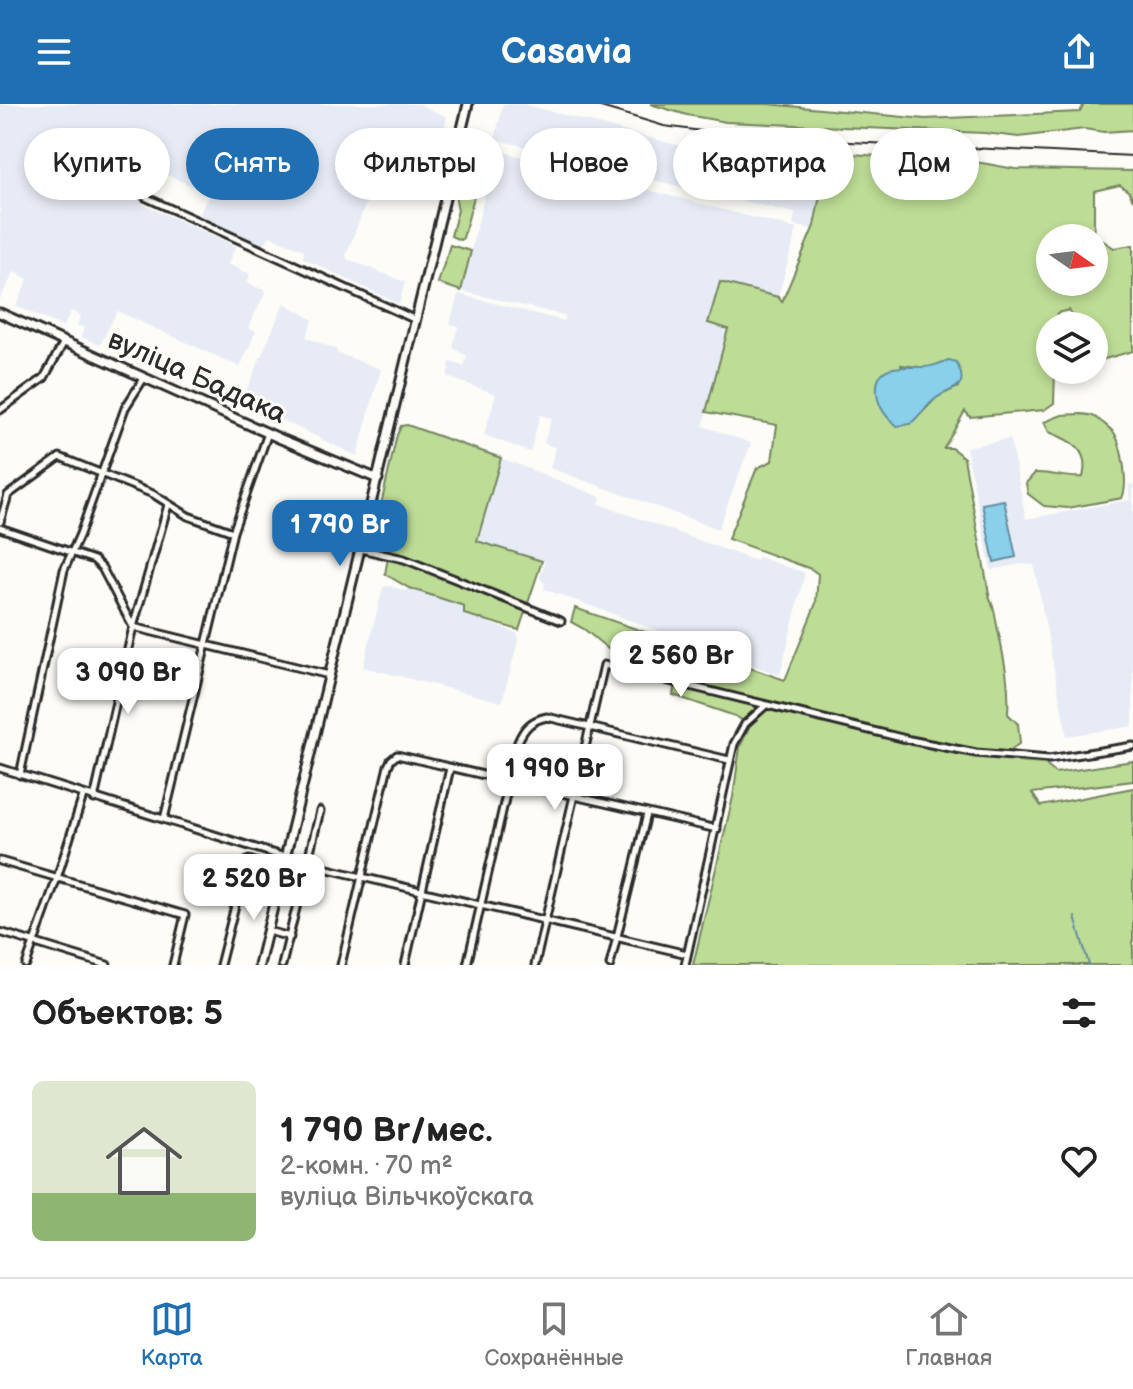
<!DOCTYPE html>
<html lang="ru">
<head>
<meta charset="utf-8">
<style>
  :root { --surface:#fff; --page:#f2f2f2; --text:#222; --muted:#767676; --line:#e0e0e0; --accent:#1f6fb2 }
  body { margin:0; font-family:"Balsamiq Sans",sans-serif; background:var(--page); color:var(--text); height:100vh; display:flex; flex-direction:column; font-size:30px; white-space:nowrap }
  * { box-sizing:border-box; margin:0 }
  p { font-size:26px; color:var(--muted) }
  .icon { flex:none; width:44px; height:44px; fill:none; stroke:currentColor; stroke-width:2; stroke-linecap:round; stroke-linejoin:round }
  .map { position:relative; height:861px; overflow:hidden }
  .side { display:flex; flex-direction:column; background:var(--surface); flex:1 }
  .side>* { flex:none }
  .banner { position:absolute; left:24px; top:24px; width:1086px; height:72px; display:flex; gap:16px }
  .needle { width:52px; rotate:104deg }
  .fabs { position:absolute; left:1036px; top:120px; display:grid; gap:16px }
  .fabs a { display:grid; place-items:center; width:72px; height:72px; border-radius:50%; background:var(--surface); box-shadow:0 4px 12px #0003; font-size:40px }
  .price { position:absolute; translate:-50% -68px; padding:0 18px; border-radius:16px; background:#fff; color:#222; font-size:26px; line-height:52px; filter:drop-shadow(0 2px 4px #0008) }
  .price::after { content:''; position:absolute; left:50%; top:48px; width:24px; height:18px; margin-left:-12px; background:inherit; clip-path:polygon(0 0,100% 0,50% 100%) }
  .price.selected { background:var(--accent); color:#fff }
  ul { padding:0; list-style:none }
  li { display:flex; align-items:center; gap:24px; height:200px; padding:0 32px }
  li span { display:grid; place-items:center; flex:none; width:224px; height:160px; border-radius:12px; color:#555 }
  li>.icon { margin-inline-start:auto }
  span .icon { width:96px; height:96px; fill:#fffc; stroke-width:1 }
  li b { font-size:34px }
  h2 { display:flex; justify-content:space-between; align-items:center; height:96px; padding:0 32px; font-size:34px }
  .chip { padding:0 28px; border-radius:36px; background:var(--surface); box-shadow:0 4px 12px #0003; font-size:28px; line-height:72px }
  .chip.selected { background:var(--accent); color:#fff }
  header { display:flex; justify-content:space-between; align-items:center; height:104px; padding:0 32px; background:var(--accent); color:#fff; font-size:36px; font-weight:800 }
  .menu { display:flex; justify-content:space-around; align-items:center; height:112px; border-top:2px solid var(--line); background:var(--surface); font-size:22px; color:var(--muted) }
  .menu a { display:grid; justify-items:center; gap:4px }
  .menu .selected { color:var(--accent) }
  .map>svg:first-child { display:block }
  .built { fill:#e6ebf5 }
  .green { fill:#bddc95; stroke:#748460; stroke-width:2; fill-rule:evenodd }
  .water { fill:#89d0eb; stroke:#638e9e; stroke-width:2 }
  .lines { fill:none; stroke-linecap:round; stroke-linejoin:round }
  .stream { stroke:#638e9e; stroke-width:2 }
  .street-casing { stroke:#2b2b2b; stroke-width:11 }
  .secondary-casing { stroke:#2b2b2b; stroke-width:13 }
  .street { stroke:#fdfcf7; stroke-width:5 }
  .secondary { stroke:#fdfcf7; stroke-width:7 }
  .rail { stroke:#2b2b2b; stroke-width:2 }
  .labels { text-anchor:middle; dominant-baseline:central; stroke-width:6; stroke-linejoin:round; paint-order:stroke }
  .street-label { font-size:28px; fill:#2b2b2b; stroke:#fdfcf7 }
</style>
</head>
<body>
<header><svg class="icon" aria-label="menu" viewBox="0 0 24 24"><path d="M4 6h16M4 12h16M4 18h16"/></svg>Casavia<svg class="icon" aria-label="share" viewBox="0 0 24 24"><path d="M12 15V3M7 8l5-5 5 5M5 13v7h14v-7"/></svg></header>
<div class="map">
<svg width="1133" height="861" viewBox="0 0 1133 861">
  <rect width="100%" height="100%" fill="#fdfcf7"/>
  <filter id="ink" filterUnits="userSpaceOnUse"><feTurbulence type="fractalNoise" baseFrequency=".0125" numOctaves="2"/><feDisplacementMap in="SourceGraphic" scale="16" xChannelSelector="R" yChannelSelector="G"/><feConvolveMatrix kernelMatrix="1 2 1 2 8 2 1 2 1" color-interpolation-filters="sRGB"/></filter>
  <g filter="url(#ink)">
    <!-- built -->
    <path class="built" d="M0,0H419L447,13L427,96L379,86L368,94L346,151L347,155L405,178L399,200L303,154L304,146L270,132L263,142L199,111L209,90L157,66L142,100L236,142L228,160L250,170L247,179L266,187L248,224L256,227L240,263L117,207L100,241L81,233L84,224L77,221L81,211L71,207L63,223L16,202L28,175L14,168L0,195Z
      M503,0H523L692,45L823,72L812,125L793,121L795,109L686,84L495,35Z
      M496,46L797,125L778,193L720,178L709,219L729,224L703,322L751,339L718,425L550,364L556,344L544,339L552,314L540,311L530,348L484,331L496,290L447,273L450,258L464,262L467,252L453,244L458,222L450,220L458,190L564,217L566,212L461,187Z
      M284,199L313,216L306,233L337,246V249L381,265L357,352L242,297Z
      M1010,335L1026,415L1130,396L1128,381L1133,380V622L1067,632L1034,461L1022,460L991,466L966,343Z
      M501,354L601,393L599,400L756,457L758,453L805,469L780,571L544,485L545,480L540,474L545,457L477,437Z
      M390,482L405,487L409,484L425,488L464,503V510L516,529L519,533L502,598L363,563L383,483Z"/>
    <!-- green -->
    <path class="green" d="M650,0H768L925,15L1080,8L1084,0H1133V26L1104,28L1084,25L1019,33L984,29L726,18L687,11Z
      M469,38L482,40L487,44L463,134L460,136L451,132L458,106L455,91Z
      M748,43L982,59L1015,65L1133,67V96L1129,88L1120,81L1094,87V131L1114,144L1133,141V247L1094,258V222H1078L1069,206L1057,209L1055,222H1050V266H1055L1054,299L1044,306L970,313L965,307L944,344H952L964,354L990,495C996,506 995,515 998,526C1004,555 1010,580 1008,610L1018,620L1020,639L1012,645L1018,658L1045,660L1055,669L1133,657V677L1032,689L1041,702L1133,684V861H693L733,693L740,643L750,621L735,612L673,591L676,573L624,558L584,525L571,518L575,504L785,576L816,499L818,470L811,465L728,435L757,364L772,357L777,321L706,308L728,225L708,219L720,178L778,193L782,198L814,122L825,66L748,54L743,48ZM1050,134H1094V178H1050ZM949,256L958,283L937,293L919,312L901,261L928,264Z
      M450,141L471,147L461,187L438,179Z
      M1062,311C1072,311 1086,308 1095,313C1100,316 1112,326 1115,330C1122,343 1129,381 1122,394L1068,404L1044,402L1028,390L1026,379L1035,369C1051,368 1067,375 1083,373C1090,346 1072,337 1049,328L1044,318Z
      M407,321L501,354L477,437L542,457L519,526L464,510V502L409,484L385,470L389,448L375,444L372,440L397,331L401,322Z"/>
    <!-- water -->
    <path class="water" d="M949,256L956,258C972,287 950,282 934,296C925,303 919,313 910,320L897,322C886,313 879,304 877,290C874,256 903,264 924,263C932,263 941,259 949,256Z
      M1004,396L1016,453L994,458L982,400Z"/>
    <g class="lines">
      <!-- stream -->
      <path class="stream" d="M1075,813L1089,861"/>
      <!-- street casing -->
      <g class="street-casing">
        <path id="street" d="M145,93L416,216
          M0,306L44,274L64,238
          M0,418L8,391L60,353L153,390L188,412L233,428
          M0,424L94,456L102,464L133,523L329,571
          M361,445L404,455L561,517
          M0,664L307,760L687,850
          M20,671L64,466L80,430L125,304L144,274
          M94,695L133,523L168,401
          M164,715L233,428L268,329
          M0,757L185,811L173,861
          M268,827L290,833
          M0,828L107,861
          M26,861L57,774L83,692
          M220,861L246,758L249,756L282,766
          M282,861L320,707
          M341,861L388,662L391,656L397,651L717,725
          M405,861L450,664
          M467,861L518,638C524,624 531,616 547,613L729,656
          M535,861L604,561L910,636L976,649L1049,655L1133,642
          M610,861L647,710
          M685,861L734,640L745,620L765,602"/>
      </g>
      <!-- secondary casing -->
      <g class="secondary-casing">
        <path id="secondary" d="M0,209L281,335L378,375
          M259,861L468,0"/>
      </g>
      <!-- street -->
      <use href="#street" class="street"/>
      <!-- secondary -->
      <use href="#secondary" class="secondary"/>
      <!-- rail -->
      <path class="rail" d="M591,0L664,22L746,33L1133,52"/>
    </g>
  </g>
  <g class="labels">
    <!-- street labels -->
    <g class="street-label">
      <text transform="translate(197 273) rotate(24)">вуліца Бадака</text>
    </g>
  </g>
</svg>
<div class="fabs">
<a><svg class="needle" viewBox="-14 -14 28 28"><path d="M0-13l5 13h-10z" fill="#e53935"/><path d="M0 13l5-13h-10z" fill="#767676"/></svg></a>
<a><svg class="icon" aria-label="layers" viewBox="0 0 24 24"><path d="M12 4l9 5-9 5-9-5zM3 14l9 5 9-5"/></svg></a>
</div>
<b class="price selected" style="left:340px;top:464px">1 790 Br</b>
<b class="price" style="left:681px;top:595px">2 560 Br</b>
<b class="price" style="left:128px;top:612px">3 090 Br</b>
<b class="price" style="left:555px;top:708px">1 990 Br</b>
<b class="price" style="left:254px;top:818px">2 520 Br</b>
<div class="banner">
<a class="chip">Купить</a>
<a class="chip selected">Снять</a>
<a class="chip">Фильтры</a>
<a class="chip">Новое</a>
<a class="chip">Квартира</a>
<a class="chip">Дом</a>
</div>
</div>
<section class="side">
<h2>Объектов: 5<svg class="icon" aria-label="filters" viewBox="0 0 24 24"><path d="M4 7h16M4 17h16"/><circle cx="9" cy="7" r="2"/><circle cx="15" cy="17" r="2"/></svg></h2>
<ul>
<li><span style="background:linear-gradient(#dfe7d0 70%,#8fb573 0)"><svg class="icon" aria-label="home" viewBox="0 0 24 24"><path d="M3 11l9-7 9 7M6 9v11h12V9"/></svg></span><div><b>1 790 Br/мес.</b><p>2-комн. · 70 m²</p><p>вуліца Вільчкоўскага</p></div><svg class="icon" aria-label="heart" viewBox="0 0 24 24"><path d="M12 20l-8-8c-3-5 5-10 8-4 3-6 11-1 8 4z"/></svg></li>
</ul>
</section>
<nav class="menu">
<a class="selected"><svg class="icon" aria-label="map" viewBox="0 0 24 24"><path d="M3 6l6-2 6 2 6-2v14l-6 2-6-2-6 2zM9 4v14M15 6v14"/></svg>Карта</a>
<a><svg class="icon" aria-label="saved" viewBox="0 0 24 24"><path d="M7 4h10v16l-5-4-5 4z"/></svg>Сохранённые</a>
<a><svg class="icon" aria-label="home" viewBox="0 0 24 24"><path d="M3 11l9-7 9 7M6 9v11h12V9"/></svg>Главная</a>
</nav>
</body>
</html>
